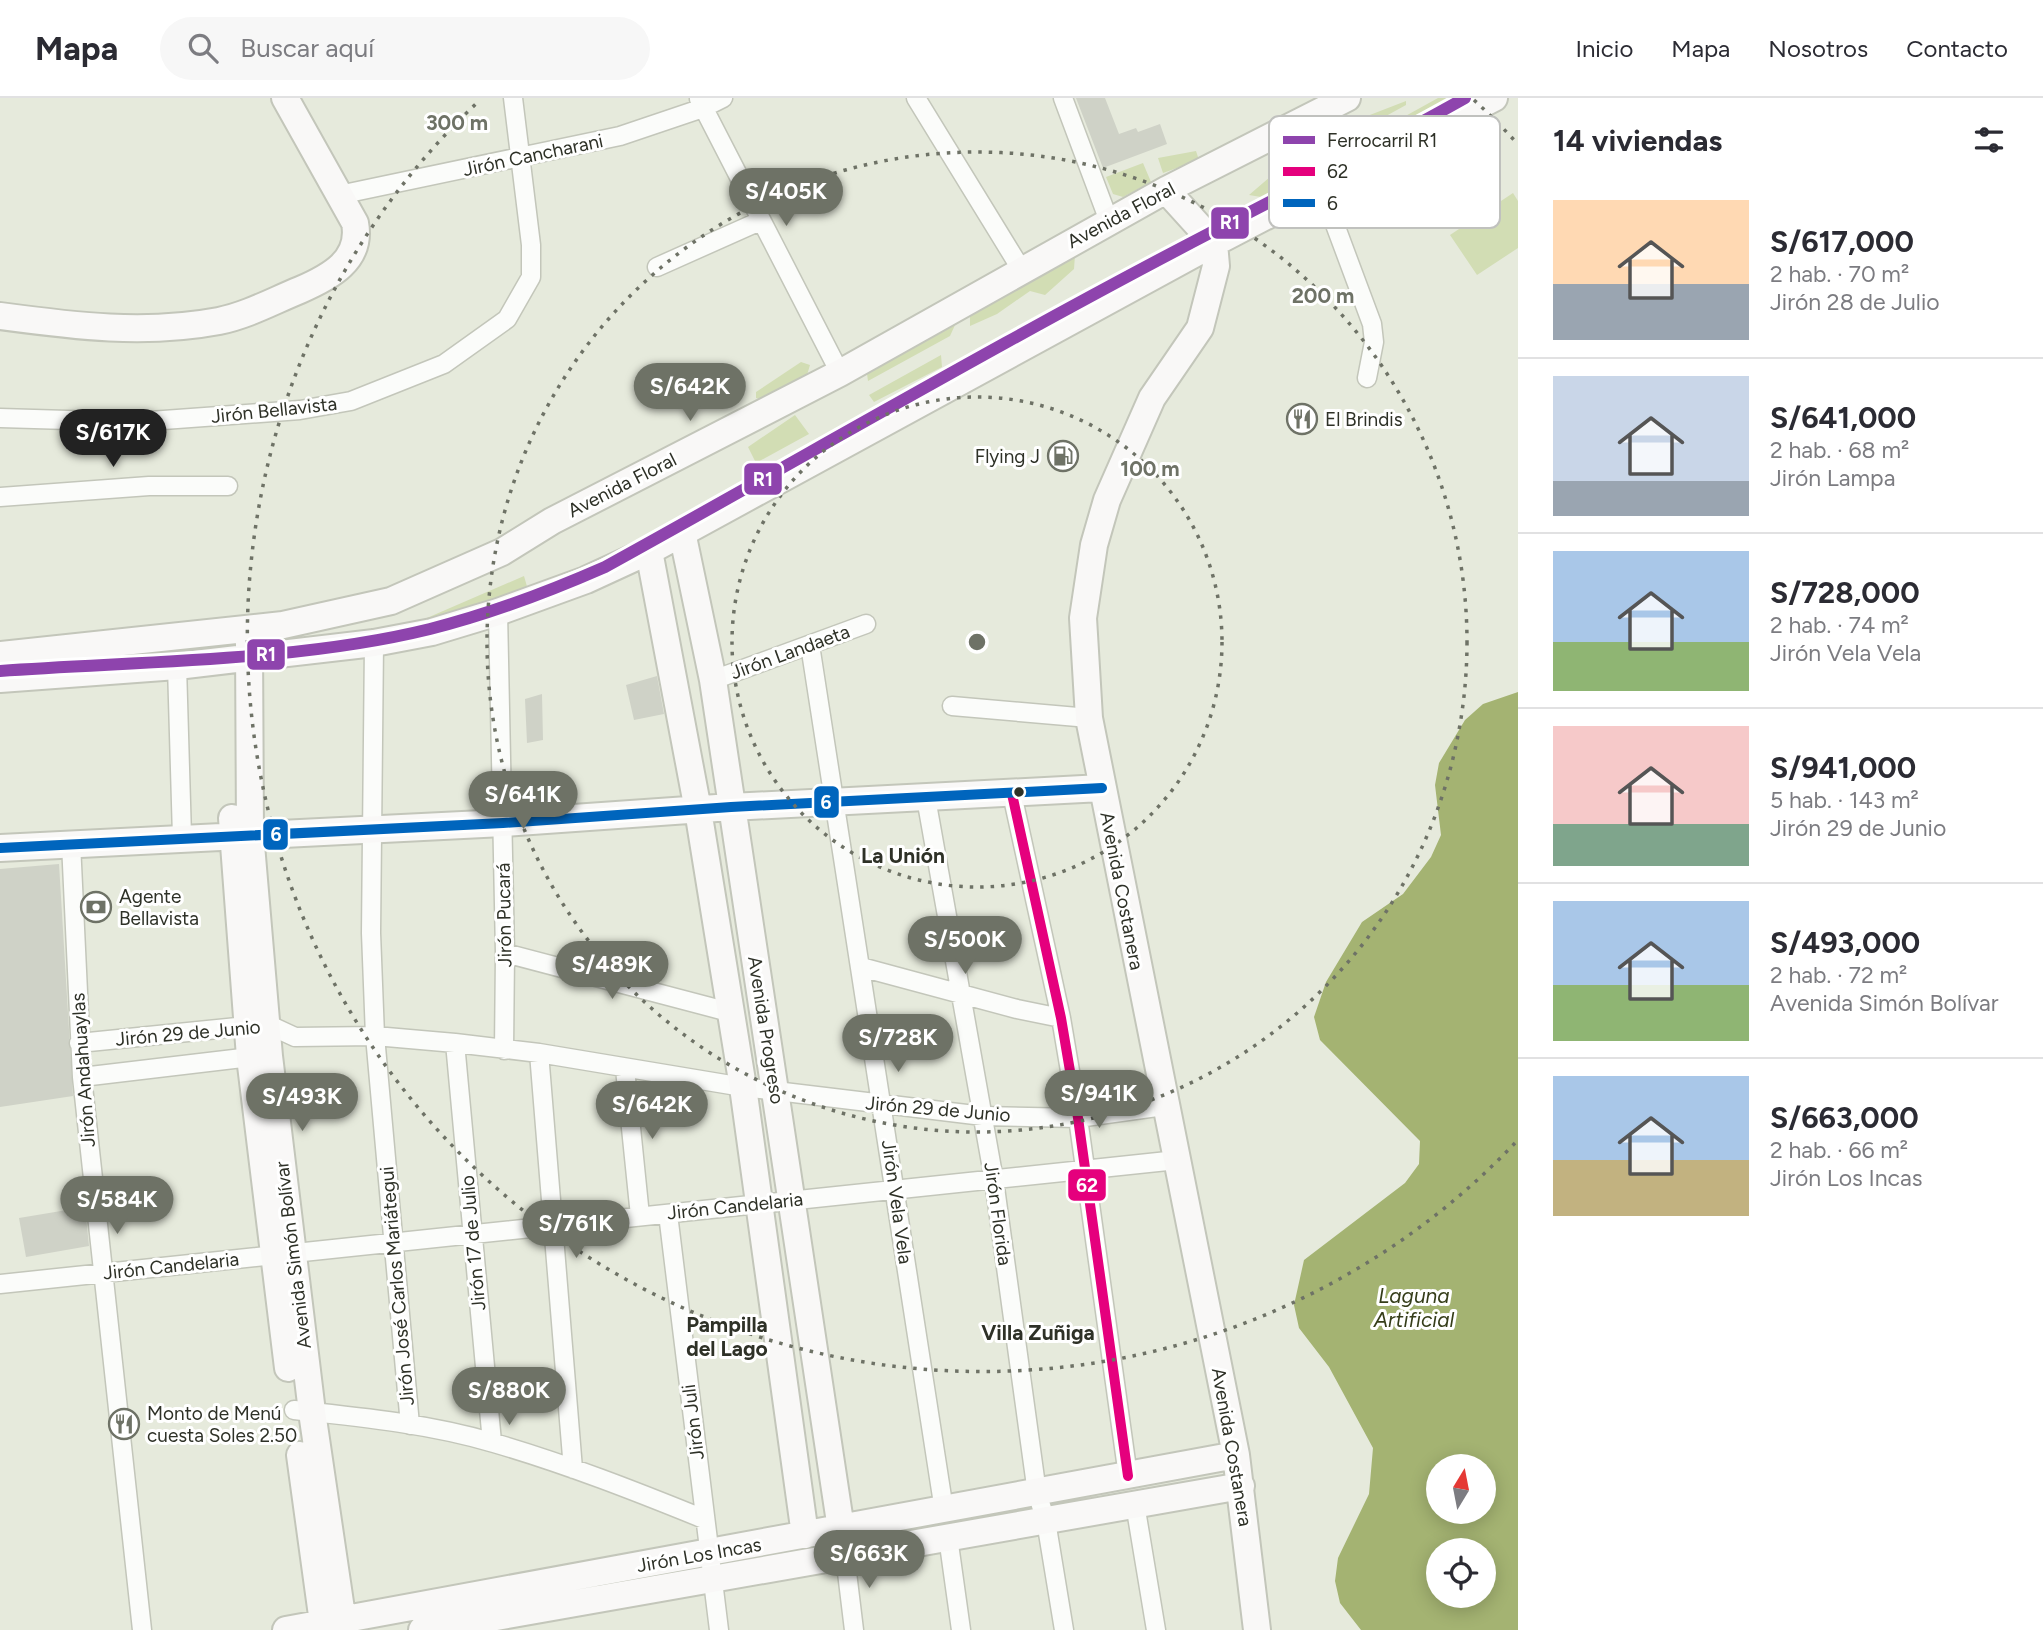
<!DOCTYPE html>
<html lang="es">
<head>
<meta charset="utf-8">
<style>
  :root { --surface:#fff; --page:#f7f7f7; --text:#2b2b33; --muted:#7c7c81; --line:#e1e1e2; --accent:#6e7266 }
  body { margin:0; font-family:Figtree,sans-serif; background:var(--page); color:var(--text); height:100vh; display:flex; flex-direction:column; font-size:26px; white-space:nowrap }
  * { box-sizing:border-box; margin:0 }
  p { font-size:23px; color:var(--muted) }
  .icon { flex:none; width:38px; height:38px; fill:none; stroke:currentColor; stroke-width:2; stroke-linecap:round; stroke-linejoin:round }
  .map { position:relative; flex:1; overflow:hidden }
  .side { display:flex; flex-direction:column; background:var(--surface); width:525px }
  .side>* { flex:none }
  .needle { width:46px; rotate:10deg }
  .tools { position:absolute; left:1426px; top:1356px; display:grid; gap:14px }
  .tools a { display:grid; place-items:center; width:70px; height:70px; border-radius:50%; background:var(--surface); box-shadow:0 4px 18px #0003; font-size:35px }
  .price { position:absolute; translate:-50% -60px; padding:0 16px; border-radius:24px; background:var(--accent); color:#fff; font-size:23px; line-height:46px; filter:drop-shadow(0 2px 4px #0008) }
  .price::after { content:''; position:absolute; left:50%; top:42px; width:21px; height:16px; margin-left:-10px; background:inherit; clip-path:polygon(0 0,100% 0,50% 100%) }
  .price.selected { background:#222; color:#fff }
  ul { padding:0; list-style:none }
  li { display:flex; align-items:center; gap:21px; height:175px; padding:0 35px }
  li+li { border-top:2px solid var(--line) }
  li span { display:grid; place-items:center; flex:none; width:196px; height:140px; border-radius:0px; color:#555 }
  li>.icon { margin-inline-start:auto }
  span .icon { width:84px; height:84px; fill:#fffc; stroke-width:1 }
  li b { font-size:30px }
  h2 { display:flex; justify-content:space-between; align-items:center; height:84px; padding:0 35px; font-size:30px }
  header { display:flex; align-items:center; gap:42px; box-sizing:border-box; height:98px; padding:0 35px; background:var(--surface); border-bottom:2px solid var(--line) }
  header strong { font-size:33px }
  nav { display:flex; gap:38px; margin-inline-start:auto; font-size:24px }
  .search { width:490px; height:63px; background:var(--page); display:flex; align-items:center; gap:18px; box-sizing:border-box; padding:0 24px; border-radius:38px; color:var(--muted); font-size:26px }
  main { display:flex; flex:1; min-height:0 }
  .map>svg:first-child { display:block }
  .green { fill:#d2ddb4 }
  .water { fill:#a4b372; fill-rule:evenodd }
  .building { fill:#cfd2c7 }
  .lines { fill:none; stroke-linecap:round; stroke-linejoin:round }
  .street-casing { stroke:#c3c6ba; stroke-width:21 }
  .secondary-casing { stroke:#c3c6ba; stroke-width:30 }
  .street { stroke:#fbfcfa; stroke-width:18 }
  .secondary { stroke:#f9f8f7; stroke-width:26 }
  .bus-1-casing { stroke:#fff; stroke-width:16 }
  .bus-2-casing { stroke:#fff; stroke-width:16 }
  .bus-1 { stroke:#e5007d; stroke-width:10 }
  .bus-2 { stroke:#0065bd; stroke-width:10 }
  .rail-1-casing { stroke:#fff; stroke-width:18 }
  .rail-1 { stroke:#8e44ad; stroke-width:12 }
  .ring { fill:none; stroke:#6e7266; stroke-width:3.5; stroke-dasharray:3.5 7 }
  .bus-dot { fill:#2e3127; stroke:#fff; stroke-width:2.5 }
  .labels { text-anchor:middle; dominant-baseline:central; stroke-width:6; stroke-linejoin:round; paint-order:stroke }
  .street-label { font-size:19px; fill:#2e3127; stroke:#fff }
  .poi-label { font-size:19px; fill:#2e3127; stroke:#fff; text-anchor:start }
  .neighbourhood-label { font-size:21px; font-weight:bold; fill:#2e3127; stroke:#fff }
  .water-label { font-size:21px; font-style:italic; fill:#353d19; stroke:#fff }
  .key { fill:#fff; stroke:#c0c1be; stroke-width:2 }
  .key-label { font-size:19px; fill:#2e3127 }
  .centre { fill:#6e7266; stroke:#fff; stroke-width:3.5 }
  .ring-label { font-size:21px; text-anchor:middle; font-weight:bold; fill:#6e7266; stroke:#fff; stroke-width:6; stroke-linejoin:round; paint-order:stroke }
  .line-badge { stroke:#fff; stroke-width:2.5 }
  .badge-label { font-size:19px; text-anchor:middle; font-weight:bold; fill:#fff }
</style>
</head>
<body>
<header>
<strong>Mapa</strong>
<div class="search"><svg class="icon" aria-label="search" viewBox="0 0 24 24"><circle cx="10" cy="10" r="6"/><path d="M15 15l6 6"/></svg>Buscar aquí</div>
<nav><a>Inicio</a><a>Mapa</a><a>Nosotros</a><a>Contacto</a></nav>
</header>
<main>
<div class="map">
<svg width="1518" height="1532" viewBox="0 0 1518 1532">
  <rect width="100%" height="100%" fill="#e6eadc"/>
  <!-- green -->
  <path class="green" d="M1438,0H1455L1311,77L1306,69L1319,52L1353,47Z
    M1406,3V7L1346,40L1331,39V32Z
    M1196,53L1199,62L1163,75L1158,60Z
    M1290,62L1299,72L1291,79L1293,81L1301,77L1304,82L1250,111V106L1261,99L1249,97Z
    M1143,65L1151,84L1123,99L1113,96L1106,79Z
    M1513,95L1518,103V150L1477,177L1450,137Z
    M1075,157L1074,171L1045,197L1030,193L997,216L970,228V216Z
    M955,227L950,238L868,283L867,276Z
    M941,257L942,269L874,304L869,297Z
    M801,264L810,267L807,277L762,302L756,300V294Z
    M795,317L809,336L756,365L748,349Z
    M524,478L528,492L413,526Z"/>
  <!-- water -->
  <path class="water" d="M1518,594V1532H1361L1340,1505L1335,1483L1338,1460L1369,1396L1373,1350L1329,1269L1299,1230L1294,1207L1304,1162L1405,1085L1419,1066L1420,1043L1320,942L1314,919L1326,884L1362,824L1403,796L1431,759L1441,737L1435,687L1439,665L1465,622L1483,606ZM1438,1368H1484V1414H1438ZM1438,1452H1484V1498H1438Z"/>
  <!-- building -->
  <path class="building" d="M1076,0H1105L1119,36L1136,30L1138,34L1160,26L1167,46L1103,70Z
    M657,578L664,616L634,622L626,587Z
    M542,596L543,642L527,645L525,601Z
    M59,766L73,998L0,1009V771Z
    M85,1109L89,1148L26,1159L19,1120Z"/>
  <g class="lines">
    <!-- street casing -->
    <g class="street-casing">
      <path id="street" d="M916,0L1021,171
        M1063,0L1109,123
        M699,1L840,275
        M1321,89L1372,226L1374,244L1367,280
        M339,97L620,38L703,10L723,0
        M657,169L760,123
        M0,320L136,324L300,312L351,303L444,266L507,221L531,179V147L513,0
        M0,399L149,388H228
        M498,514L505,855L504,952
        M374,545L371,835L375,938L410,1327
        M810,547L944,1412
        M177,568L182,739
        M713,582L866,526
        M952,608L1089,620
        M1012,696L1061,920L1078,1020L1128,1378
        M926,700L994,1082L1037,1395L1046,1423L1064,1532
        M71,745L82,979L142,1532
        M505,855L729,914
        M861,869L1017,911L1061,920
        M79,945L267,926L295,939L375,938L455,945L539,955L743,989L983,1018L1078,1020L1164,1008
        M455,945L492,1344
        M539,955L573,1371
        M625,971L640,1118
        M82,979L259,958
        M668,1116L719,1532
        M0,1186L1177,1062
        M294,1312C360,1319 430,1326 494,1345C566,1366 635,1393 704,1421
        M1135,1406L1156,1532
        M948,1439L961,1532
        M845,1458L854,1532"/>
    </g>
    <!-- secondary casing -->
    <g class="secondary-casing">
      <path id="secondary" d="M1166,92L1214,145L1216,168L1200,230L1152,300L1107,402L1094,447L1083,520L1089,620L1236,1357L1257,1532
        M0,218C74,228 145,237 219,223C248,217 273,203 300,192C330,179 362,162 355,125L285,0
        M682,434L713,582L841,1431
        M649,453L698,712L743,989L805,1437
        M249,545L250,735L269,958L312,1314L344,1532
        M0,557L283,527L391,503L502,454L552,423L840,275L1166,92L1347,0
        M0,581L177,568L374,545L432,534L498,514L586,482L649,453L1214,145L1494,0
        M232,720L250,959L288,1270
        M0,750L503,725L731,709L1102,690
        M300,1357L324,1532
        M286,1532L1236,1357
        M422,1532L1241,1388"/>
    </g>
    <!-- street -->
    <use href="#street" class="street"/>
    <!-- secondary -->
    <use href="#secondary" class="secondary"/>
    <!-- bus-1 casing -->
    <g class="bus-1-casing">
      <path id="bus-1" d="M1012,696L1061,920L1078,1020L1128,1378"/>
    </g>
    <!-- bus-2 casing -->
    <g class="bus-2-casing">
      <path id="bus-2" d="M0,750L503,725L731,709L1102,690"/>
    </g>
    <!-- bus-1 -->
    <use href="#bus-1" class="bus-1"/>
    <!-- bus-2 -->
    <use href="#bus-2" class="bus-2"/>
    <!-- rail-1 casing -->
    <g class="rail-1-casing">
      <path id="rail-1" d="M0,573C138,563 296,564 430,531C490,516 548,494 605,469C806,358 1004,242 1208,136C1294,91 1380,48 1465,0"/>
    </g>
    <!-- rail-1 -->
    <use href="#rail-1" class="rail-1"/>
  </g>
  <!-- distance rings -->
  <g class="ring">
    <circle cx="977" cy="544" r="245"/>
    <circle cx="977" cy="544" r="490"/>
    <path d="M1515 1045A735 735 0 1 1 480 2M1474 2A735 735 0 0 1 1515 43"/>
  </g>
  <!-- icons -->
  <defs>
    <g id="restaurant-ring" transform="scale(1.575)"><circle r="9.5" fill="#fff" stroke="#6e7266" stroke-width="1.5"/><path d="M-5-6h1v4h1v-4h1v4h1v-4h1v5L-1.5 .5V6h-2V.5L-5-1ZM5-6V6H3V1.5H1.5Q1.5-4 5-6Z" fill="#6e7266"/></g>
    <g id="fuel-ring" transform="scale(1.575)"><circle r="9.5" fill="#fff" stroke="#6e7266" stroke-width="1.5"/><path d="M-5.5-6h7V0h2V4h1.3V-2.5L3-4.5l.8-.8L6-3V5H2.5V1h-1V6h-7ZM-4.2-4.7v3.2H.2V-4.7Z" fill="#6e7266"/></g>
    <g id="bank-ring" transform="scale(1.575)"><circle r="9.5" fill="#fff" stroke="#6e7266" stroke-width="1.5"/><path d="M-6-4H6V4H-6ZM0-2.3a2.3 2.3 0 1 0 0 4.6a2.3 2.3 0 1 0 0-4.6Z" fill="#6e7266"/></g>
  </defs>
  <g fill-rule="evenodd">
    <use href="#restaurant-ring" x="1302" y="321"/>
    <use href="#fuel-ring" x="1063" y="358"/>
    <use href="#bank-ring" x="96" y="809"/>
    <use href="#restaurant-ring" x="124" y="1326"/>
  </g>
  <!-- markers -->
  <circle class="bus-dot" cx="1019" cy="694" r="6"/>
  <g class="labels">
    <!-- street labels -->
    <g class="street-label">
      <text transform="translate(533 57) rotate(-12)">Jirón Cancharani</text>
      <text transform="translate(1121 117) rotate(-28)">Avenida Floral</text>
      <text transform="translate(274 312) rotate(-6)">Jirón Bellavista</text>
      <text transform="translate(622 387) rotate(-27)">Avenida Floral</text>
      <text transform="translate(790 554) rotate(-20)">Jirón Landaeta</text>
      <text transform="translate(1122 793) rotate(79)">Avenida Costanera</text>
      <text transform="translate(504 817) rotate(-91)">Jirón Pucará</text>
      <text transform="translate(766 932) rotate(81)">Avenida Progreso</text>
      <text transform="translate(188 935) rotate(-5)">Jirón 29 de Junio</text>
      <text transform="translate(83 972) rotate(-94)">Jirón Andahuaylas</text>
      <text transform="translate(938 1011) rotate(5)">Jirón 29 de Junio</text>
      <text transform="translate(897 1104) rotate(82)">Jirón Vela Vela</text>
      <text transform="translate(735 1108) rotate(-6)">Jirón Candelaria</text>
      <text transform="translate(998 1116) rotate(82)">Jirón Florida</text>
      <text transform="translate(473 1145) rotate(-95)">Jirón 17 de Julio</text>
      <text transform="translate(293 1157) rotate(-97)">Avenida Simón Bolívar</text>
      <text transform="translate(171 1168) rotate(-6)">Jirón Candelaria</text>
      <text transform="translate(397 1188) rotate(-95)">Jirón José Carlos Mariátegui</text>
      <text transform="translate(693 1324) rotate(-97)">Jirón Juli</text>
      <text transform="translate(1232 1349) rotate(80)">Avenida Costanera</text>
      <text transform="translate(699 1457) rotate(-10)">Jirón Los Incas</text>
    </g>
    <!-- poi labels -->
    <g class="poi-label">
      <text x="1325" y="321">El Brindis</text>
      <text x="1040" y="358" text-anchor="end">Flying J</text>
      <text x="119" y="798">Agente<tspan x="119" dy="22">Bellavista</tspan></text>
      <text x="147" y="1315">Monto de Menú<tspan x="147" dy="22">cuesta Soles 2.50</tspan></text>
    </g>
    <!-- neighbourhood labels -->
    <g class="neighbourhood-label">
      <text x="903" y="757">La Unión</text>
      <text x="727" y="1226">Pampilla<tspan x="727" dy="24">del Lago</tspan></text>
      <text x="1038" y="1234">Villa Zuñiga</text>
    </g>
    <!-- water labels -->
    <g class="water-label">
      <text x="1414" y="1197">Laguna<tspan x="1414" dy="24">Artificial</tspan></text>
    </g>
  </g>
  <!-- legend -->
  <rect x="1269" y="18" width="231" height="112" rx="10" class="key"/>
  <rect x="1283" y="38" width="32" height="8" fill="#8e44ad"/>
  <rect x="1283" y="69" width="32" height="9" fill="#e5007d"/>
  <rect x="1283" y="101" width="32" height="8" fill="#0065bd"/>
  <g class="key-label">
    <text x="1327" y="49">Ferrocarril R1</text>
    <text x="1327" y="80">62</text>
    <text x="1327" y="112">6</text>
  </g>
  <circle cx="977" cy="544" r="10" class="centre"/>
  <g class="ring-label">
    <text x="457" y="32">300 m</text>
    <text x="1323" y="205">200 m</text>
    <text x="1150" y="378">100 m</text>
  </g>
  <g class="line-badge">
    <rect x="1210" y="108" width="40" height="34" rx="7" fill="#8e44ad"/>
    <rect x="743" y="364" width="40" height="34" rx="7" fill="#8e44ad"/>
    <rect x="246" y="540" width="40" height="33" rx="7" fill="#8e44ad"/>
    <rect x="813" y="687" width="27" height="34" rx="7" fill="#0065bd"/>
    <rect x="262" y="720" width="27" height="33" rx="7" fill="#0065bd"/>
    <rect x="1067" y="1070" width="40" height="34" rx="7" fill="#e5007d"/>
  </g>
  <g class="badge-label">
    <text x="1230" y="131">R1</text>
    <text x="763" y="388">R1</text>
    <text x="266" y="563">R1</text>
    <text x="826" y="711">6</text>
    <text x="276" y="743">6</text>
    <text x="1087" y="1094">62</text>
  </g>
</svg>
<div class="tools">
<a><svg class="needle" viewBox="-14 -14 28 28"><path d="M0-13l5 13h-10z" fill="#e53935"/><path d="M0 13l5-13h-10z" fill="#7c7c81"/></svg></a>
<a><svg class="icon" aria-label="locate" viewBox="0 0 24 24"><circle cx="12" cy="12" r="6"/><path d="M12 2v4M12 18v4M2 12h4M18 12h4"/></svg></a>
</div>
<b class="price" style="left:786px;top:130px">S/405K</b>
<b class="price" style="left:690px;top:325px">S/642K</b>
<b class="price selected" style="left:113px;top:371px">S/617K</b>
<b class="price" style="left:523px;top:733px">S/641K</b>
<b class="price" style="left:965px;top:878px">S/500K</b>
<b class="price" style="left:612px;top:903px">S/489K</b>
<b class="price" style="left:898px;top:976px">S/728K</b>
<b class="price" style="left:1099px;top:1032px">S/941K</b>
<b class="price" style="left:302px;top:1035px">S/493K</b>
<b class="price" style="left:652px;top:1043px">S/642K</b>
<b class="price" style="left:117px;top:1138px">S/584K</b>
<b class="price" style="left:576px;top:1162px">S/761K</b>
<b class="price" style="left:509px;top:1329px">S/880K</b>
<b class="price" style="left:869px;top:1492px">S/663K</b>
</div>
<section class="side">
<h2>14 viviendas<svg class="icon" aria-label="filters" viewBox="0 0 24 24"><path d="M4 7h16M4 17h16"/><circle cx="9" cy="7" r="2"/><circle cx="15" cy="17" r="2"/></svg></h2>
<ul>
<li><span style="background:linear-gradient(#ffd9b3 60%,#9aa5b1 0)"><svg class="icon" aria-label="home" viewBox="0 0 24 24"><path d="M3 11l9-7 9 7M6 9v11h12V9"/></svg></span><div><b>S/617,000</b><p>2 hab. · 70 m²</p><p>Jirón 28 de Julio</p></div></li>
<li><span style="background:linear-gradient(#c9d6e8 75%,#9aa5b1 0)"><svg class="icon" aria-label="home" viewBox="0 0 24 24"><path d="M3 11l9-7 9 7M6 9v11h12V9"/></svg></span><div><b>S/641,000</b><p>2 hab. · 68 m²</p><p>Jirón Lampa</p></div></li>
<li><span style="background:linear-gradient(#a9c7e8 65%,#8fb573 0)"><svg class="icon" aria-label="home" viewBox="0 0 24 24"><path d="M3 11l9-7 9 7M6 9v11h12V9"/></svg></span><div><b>S/728,000</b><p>2 hab. · 74 m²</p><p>Jirón Vela Vela</p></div></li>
<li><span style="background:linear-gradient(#f6c9c9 70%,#7fa58c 0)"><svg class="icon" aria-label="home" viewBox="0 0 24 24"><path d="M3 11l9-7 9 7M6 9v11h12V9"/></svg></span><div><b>S/941,000</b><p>5 hab. · 143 m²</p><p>Jirón 29 de Junio</p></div></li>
<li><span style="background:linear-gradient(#a9c7e8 60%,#8fb573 0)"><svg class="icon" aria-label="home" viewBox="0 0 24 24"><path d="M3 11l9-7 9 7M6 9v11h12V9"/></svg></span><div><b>S/493,000</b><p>2 hab. · 72 m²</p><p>Avenida Simón Bolívar</p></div></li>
<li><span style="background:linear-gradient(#a9c7e8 60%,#c2b280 0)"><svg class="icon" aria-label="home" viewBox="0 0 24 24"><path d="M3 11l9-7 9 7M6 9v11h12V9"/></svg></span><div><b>S/663,000</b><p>2 hab. · 66 m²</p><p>Jirón Los Incas</p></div></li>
</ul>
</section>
</main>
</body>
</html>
